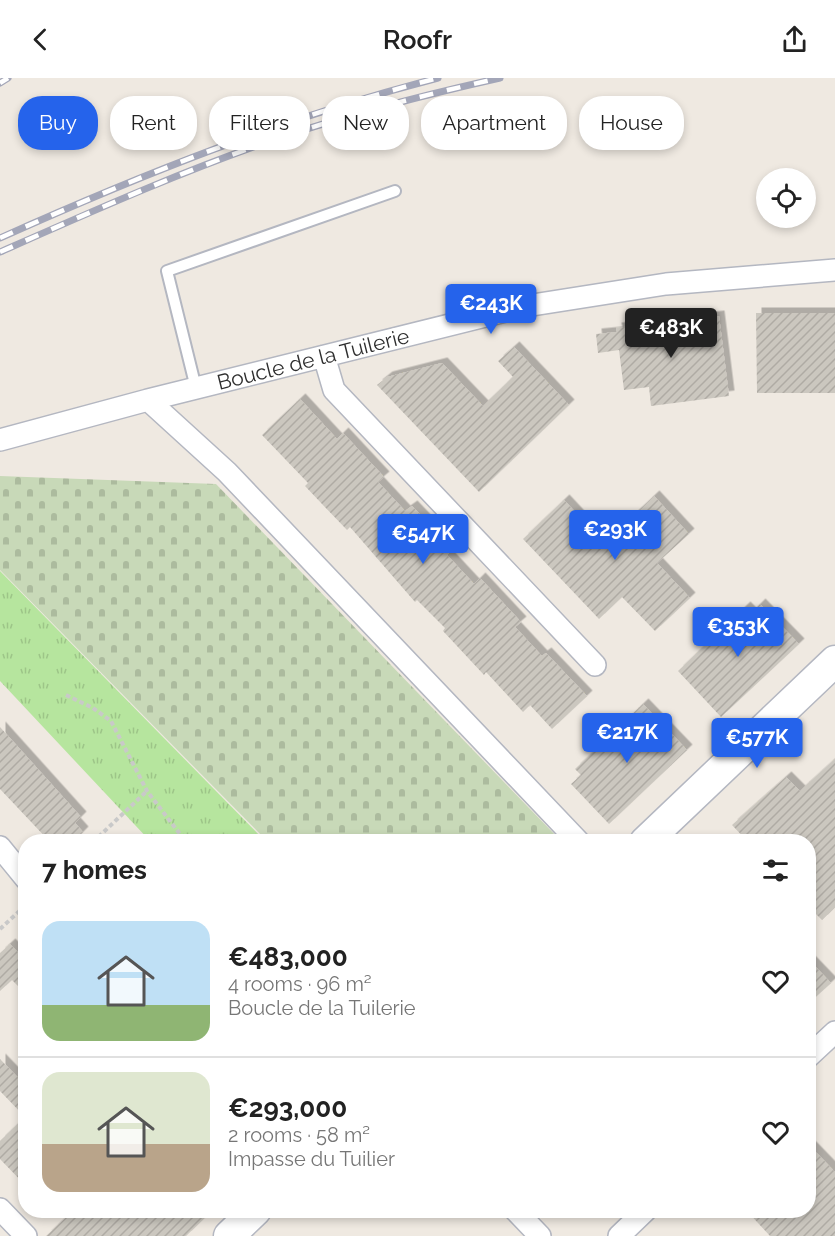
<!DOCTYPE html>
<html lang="en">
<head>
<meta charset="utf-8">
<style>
  :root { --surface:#fff; --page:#f6f6f6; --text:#222; --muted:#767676; --line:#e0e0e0; --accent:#2563eb }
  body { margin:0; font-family:Raleway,sans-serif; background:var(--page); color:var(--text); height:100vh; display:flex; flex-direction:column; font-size:22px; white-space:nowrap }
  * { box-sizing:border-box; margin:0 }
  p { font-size:20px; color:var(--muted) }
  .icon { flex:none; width:33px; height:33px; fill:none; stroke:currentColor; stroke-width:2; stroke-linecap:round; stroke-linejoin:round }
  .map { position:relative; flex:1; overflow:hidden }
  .side { position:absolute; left:18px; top:756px; width:798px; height:384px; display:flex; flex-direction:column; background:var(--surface); border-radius:24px; box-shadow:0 3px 9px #0003 }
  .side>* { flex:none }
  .hud { position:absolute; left:18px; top:18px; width:800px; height:54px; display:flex; gap:12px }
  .tools { position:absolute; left:756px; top:90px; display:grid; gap:12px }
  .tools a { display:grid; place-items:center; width:60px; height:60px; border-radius:50%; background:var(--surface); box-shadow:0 3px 9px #0003; font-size:30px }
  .price { position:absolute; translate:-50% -51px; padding:0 14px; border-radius:6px; background:var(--accent); color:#fff; font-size:20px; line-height:39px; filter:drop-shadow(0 2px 3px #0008) }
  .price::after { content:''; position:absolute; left:50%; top:36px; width:18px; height:14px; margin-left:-9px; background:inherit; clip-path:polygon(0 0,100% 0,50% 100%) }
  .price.selected { background:#222; color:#fff }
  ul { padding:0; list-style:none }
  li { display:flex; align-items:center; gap:18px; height:150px; padding:0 24px }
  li+li { border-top:2px solid var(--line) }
  li span { display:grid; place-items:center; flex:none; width:168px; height:120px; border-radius:18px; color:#555 }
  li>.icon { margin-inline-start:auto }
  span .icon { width:72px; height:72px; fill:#fffc; stroke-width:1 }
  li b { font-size:26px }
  h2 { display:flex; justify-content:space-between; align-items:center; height:72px; padding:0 24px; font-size:26px }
  .pill { padding:0 21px; border-radius:24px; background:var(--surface); box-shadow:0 3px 9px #0003; font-size:21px; line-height:54px }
  .pill.selected { background:var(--accent); color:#fff }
  header { display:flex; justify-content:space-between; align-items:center; height:78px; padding:0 24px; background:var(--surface); font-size:27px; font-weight:600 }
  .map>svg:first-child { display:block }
  .grass { fill:url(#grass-tufts) }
  .cemetery { fill:url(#cemetery-stones) }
  .building { fill:url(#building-hatch); filter:url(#shadow) }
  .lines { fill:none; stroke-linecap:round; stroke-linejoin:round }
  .lane-casing { stroke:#b4b7c1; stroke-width:14 }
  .street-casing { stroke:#b4b7c1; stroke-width:24 }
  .secondary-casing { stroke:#b4b7c1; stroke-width:33 }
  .path { stroke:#c9c9c9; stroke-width:4; stroke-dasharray:4.5 3; stroke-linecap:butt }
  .lane { stroke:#fff; stroke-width:10 }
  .street { stroke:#fff; stroke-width:21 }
  .secondary { stroke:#fff; stroke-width:30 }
  .rail-casing { stroke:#a3a6b8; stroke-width:7 }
  .rail { stroke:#fff; stroke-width:4.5; stroke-dasharray:14; stroke-linecap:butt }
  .labels { text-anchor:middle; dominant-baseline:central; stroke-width:4.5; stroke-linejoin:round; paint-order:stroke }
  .street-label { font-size:21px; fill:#2e2e2e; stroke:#fff }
</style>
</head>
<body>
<header><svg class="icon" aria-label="back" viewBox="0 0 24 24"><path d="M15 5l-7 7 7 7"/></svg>Roofr<svg class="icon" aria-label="share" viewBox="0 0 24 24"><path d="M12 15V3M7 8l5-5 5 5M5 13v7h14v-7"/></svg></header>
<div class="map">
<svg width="835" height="1158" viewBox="0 0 835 1158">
  <defs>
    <pattern id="grass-tufts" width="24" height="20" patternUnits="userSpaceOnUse" patternTransform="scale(1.5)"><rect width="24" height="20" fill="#b6e59e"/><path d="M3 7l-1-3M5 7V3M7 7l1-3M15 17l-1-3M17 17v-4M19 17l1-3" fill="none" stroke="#9dc588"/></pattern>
    <pattern id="cemetery-stones" width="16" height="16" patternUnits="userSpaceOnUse" patternTransform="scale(1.5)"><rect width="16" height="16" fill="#c8d9b8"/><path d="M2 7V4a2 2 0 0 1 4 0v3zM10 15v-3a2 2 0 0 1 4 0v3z" fill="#acbb9e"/></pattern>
    <pattern id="building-hatch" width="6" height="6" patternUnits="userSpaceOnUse" patternTransform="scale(1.5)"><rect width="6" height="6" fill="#cbc7bf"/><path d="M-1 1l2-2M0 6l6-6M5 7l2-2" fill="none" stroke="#afaba4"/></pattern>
    <filter id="shadow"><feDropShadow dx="5.5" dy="-5.5" stdDeviation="0" flood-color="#0004"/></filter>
  </defs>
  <rect width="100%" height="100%" fill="#efe9e1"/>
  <!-- grass -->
  <path class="grass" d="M0,493L265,763H150L0,603Z"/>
  <!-- cemetery -->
  <path class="cemetery" d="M0,398L216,406L561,763H267L0,492Z"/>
  <!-- building -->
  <path class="building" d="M756,235H835V315H757Z
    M719,238L729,318L651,328L649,309L624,312L619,272L598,275L596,256L617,254L616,250Z
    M514,269L569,327L479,414L377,307L387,299L442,285L483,328L513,299L498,283Z
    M300,321L337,361L343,355L384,399L378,404L405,433L412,428L453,471L447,477L474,506L480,500L521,544L515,549L542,578L546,575L587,618L552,651L530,627L523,634L486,594L484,597L443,553L445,550L417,522L415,524L350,449L347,452L322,426L305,408L308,405L262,357Z
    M654,418L689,456L657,485L690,520L655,553L622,519L599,541L523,461L564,422L604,465Z
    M760,526L799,566L721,639L678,593L745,529L751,535Z
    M643,626L687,672L609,746L571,706L581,697L575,691Z
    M0,649L81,739L75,745L83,754L73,764H50L0,711Z
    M835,681V829L822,842L808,828V764H748L732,747L786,699L800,713Z
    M10,866L26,883V916L12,902L0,913V875Z
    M808,881L831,905L808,926Z
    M0,981L26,1008V1108L0,1081V1063L25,1039L0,1013Z
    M808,1066L835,1094V1158H770L746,1132H808Z
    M74,1132H213L186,1158H46Z"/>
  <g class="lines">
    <!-- lane casing -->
    <g class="lane-casing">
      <path id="lane" d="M196,310L167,193L395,113"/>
    </g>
    <!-- street casing -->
    <g class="street-casing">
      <path id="street" d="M324,278L334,312L595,587
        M148,322L526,228L666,206L835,192
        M0,362L148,322L227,394L579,764
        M0,769L26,801
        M808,979L835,954
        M0,1131L26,1158
        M515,1132L540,1158
        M619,1158L646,1132"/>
    </g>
    <!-- secondary casing -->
    <g class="secondary-casing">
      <path id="secondary" d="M645,764L835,583
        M229,1158L256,1132"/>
    </g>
    <!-- path -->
    <path class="path" d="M66,617L93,630L111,643L147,713L186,764
      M93,764L147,713
      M0,851L26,827"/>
    <!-- lane -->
    <use href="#lane" class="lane"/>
    <!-- street -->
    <use href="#street" class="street"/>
    <!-- secondary -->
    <use href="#secondary" class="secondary"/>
    <!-- rail casing -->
    <g class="rail-casing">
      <path id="rail" d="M0,5L8,0
        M0,160C143,96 286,39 438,0
        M0,174C95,132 189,90 288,57C358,34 428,16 500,0"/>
    </g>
    <!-- rail -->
    <use href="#rail" class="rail"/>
  </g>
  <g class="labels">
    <!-- street labels -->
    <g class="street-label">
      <text transform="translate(313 281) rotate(-14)">Boucle de la Tuilerie</text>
    </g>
  </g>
</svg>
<div class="tools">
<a><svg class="icon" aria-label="locate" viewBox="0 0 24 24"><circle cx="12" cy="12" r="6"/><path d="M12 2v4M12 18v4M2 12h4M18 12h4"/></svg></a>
</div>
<b class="price" style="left:491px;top:257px">€243K</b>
<b class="price selected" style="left:671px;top:281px">€483K</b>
<b class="price" style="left:615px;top:483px">€293K</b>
<b class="price" style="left:423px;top:487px">€547K</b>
<b class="price" style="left:738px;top:580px">€353K</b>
<b class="price" style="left:627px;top:686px">€217K</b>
<b class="price" style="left:757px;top:691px">€577K</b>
<div class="hud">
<a class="pill selected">Buy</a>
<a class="pill">Rent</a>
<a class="pill">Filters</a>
<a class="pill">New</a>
<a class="pill">Apartment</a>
<a class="pill">House</a>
</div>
<section class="side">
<h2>7 homes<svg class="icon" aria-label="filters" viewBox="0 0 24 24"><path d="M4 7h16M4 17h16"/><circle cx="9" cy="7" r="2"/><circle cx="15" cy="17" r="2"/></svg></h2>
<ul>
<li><span style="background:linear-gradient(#bfe0f5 70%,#8fb573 0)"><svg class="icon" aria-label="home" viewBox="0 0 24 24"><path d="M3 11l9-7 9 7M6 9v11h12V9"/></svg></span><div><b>€483,000</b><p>4 rooms · 96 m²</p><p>Boucle de la Tuilerie</p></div><svg class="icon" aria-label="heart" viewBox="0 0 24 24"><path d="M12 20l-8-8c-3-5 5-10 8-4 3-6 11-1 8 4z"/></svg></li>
<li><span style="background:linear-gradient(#dfe7d0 60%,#b9a48a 0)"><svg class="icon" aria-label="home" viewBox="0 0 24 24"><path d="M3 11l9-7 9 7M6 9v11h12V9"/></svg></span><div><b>€293,000</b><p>2 rooms · 58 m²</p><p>Impasse du Tuilier</p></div><svg class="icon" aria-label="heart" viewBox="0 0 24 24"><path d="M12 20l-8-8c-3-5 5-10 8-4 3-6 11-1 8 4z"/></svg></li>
</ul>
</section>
</div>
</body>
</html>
